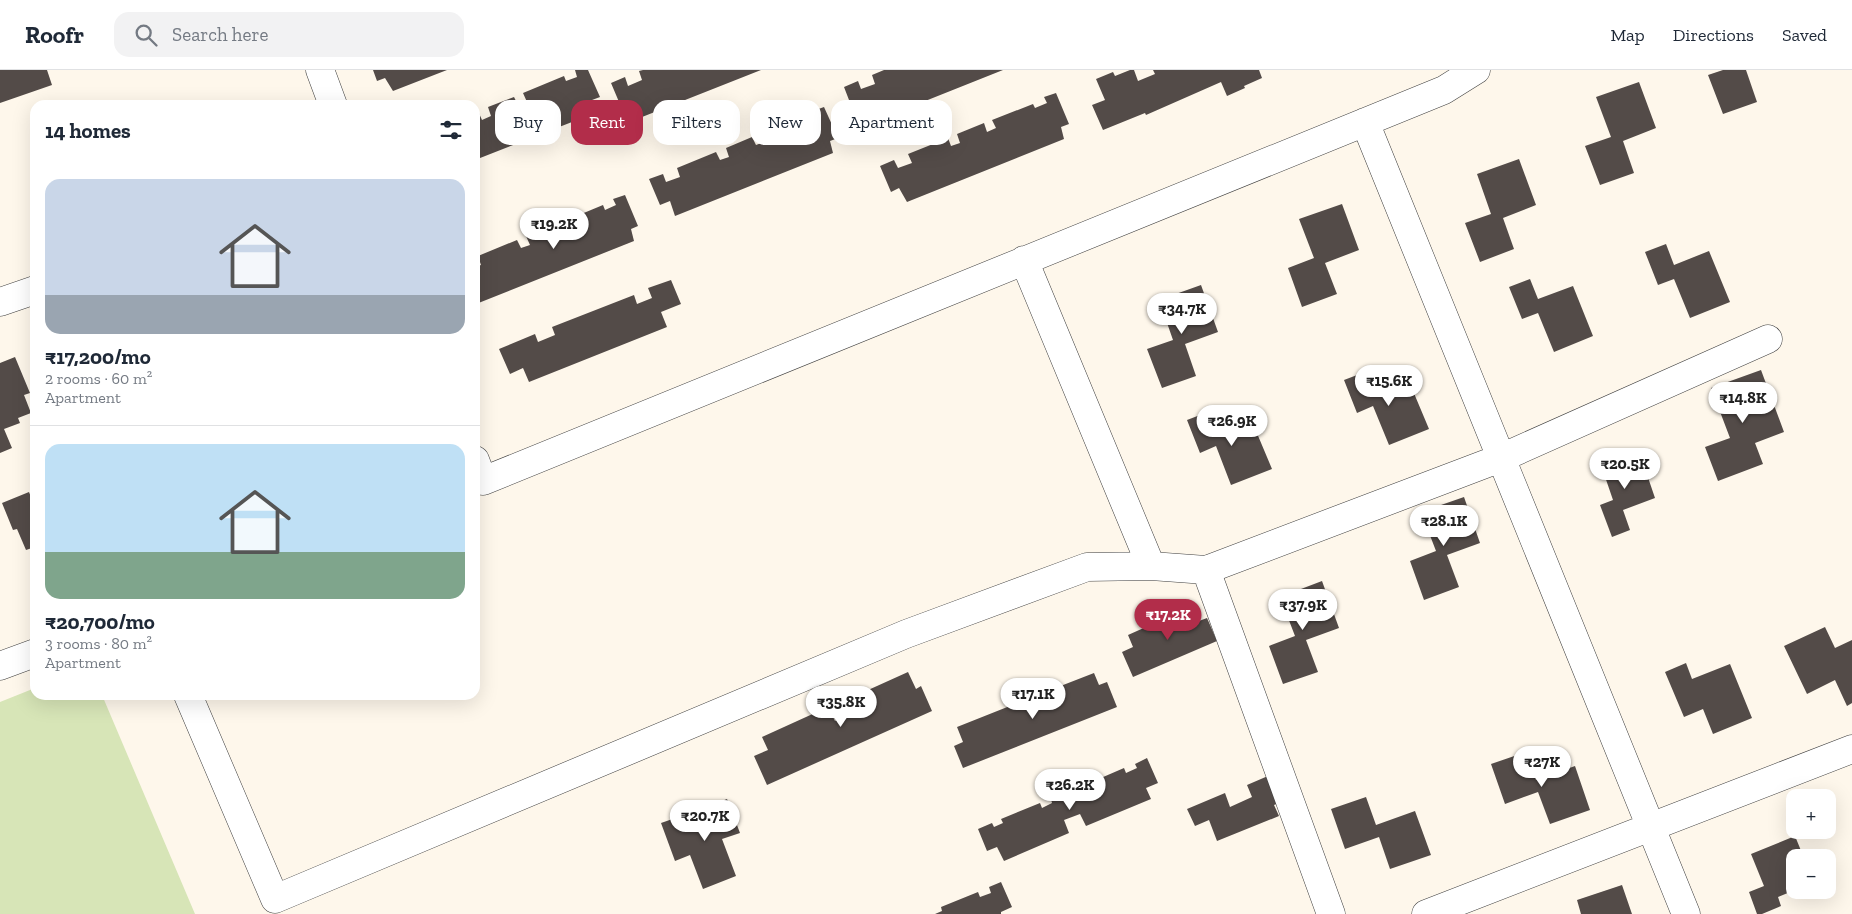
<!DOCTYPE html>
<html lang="en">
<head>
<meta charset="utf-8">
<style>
  :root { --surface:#fff; --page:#f2f2f3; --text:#1f2937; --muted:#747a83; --line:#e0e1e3; --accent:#b22d4a }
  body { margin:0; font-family:"Zilla Slab",serif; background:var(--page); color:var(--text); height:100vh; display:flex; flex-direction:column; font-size:19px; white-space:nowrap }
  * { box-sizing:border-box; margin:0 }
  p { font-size:16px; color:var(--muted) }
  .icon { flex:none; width:28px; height:28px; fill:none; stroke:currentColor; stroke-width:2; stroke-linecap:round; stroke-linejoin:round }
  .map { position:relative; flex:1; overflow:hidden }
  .sheet { position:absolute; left:30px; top:30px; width:450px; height:600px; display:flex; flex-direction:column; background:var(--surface); border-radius:15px; box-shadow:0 5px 20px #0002 }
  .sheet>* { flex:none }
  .hud { position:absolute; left:495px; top:30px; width:475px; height:45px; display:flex; gap:10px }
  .controls { position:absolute; left:1786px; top:719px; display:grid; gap:10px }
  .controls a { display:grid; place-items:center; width:50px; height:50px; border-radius:10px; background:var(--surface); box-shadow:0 5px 20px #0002; font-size:25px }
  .price { position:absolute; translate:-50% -42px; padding:0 11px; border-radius:18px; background:#fff; color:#222; font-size:16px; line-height:32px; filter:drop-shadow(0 1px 2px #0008) }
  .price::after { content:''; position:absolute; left:50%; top:30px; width:15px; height:11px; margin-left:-8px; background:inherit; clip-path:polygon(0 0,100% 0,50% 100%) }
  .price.selected { background:var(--accent); color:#fff }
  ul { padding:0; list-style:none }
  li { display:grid; align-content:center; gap:10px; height:265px; padding:0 15px }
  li+li { border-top:1px solid var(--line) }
  li span { display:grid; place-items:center; height:155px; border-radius:15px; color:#555 }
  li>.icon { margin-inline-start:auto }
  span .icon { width:90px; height:90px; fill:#fffc; stroke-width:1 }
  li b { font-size:21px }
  h2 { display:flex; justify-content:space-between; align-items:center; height:60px; padding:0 15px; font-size:21px }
  .pill { padding:0 18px; border-radius:15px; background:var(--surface); box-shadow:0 5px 20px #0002; font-size:18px; line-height:45px }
  .pill.selected { background:var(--accent); color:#fff }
  header { display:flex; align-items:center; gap:30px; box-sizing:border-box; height:70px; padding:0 25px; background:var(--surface); border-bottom:1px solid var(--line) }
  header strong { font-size:24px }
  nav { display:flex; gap:28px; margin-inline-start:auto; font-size:18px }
  .search { width:350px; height:45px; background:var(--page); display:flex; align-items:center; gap:12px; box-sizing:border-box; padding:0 18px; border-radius:15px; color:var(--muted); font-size:19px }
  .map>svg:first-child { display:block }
  .green { fill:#d7e5b7 }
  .building { fill:#534b48 }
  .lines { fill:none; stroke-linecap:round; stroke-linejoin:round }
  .street-casing { stroke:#3e3e3e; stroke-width:29 }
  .street { stroke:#fff; stroke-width:28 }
</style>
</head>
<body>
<header>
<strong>Roofr</strong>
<div class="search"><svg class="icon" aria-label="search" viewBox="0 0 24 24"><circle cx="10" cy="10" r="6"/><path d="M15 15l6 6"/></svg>Search here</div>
<nav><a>Map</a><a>Directions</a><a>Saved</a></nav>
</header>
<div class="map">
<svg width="1852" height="844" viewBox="0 0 1852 844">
  <rect width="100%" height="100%" fill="#fef7eb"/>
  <!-- green -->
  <path class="green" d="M35,618V625H102L195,844H0V632Z"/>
  <!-- building -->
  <path class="building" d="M0,0H47L52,15L0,33Z
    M373,0H447L393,21L385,8L377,11Z
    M575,0H588L600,27L592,30L595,43L475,90V43L478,41L482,50L491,46L488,37L514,27L518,35L527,32L523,23L564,6L566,11L577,7Z
    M643,0H761L637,49L630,36L622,39L611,13L625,7L628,16L642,10L639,1Z
    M884,0H1003L870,53L862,39L854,43L844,17L858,11L861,19L875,14L872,5Z
    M1130,0H1134L1138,11L1155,4L1153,0H1259L1262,8L1244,16L1245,18L1227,26L1221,12L1146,45L1145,43L1103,60L1092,35L1105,30L1096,9L1113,2L1115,6Z
    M1723,0H1746L1757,32L1723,44L1708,5Z
    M1639,12L1656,58L1623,71L1634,103L1600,115L1585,76L1611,67L1596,27Z
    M1056,23L1069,54L1061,57L1064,69L907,132L899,118L891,122L880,96L894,90L898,98L912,93L908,84L948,68L951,76L960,73L957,64L984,53L987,62L996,58L992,50L1033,34L1035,38L1047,33L1044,27Z
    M824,37L838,68L830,71L833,83L675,146L670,131L660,135L649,109L663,104L666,112L680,107L677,98L716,82L720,90L729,87L726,78L752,67L756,75L764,72L761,64L802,47L804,52L815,47L813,41Z
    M1519,89L1536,135L1503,148L1514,179L1480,192L1465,153L1491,144L1477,104Z
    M625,125L638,156L631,159L634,171L476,234L475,197L481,195L478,186L517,170L521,178L530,175L526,166L553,155L557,164L566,160L562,152L603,135L605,140L616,135L613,129Z
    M1342,134L1359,180L1325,193L1337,224L1302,237L1288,198L1314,188L1299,149Z
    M1666,174L1674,195L1709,181L1730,232L1690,248L1674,209L1658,215L1645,182Z
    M1530,209L1538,229L1573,216L1593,266L1554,282L1538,243L1522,249L1509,217Z
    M671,210L681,234L661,242L667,257L529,312L523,298L510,304L499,279L535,264L538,272L555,265L552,257L634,225L637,234L652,228L648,218Z
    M1201,215L1218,262L1185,274L1196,306L1162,318L1147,279L1173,270L1159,230Z
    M15,287L30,323L24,325L31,343L18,348L20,353L4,359L12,378L0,383V293Z
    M1761,300L1784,362L1755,373L1763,394L1718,411L1705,377L1730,368L1711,318Z
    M1365,302L1373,323L1408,309L1429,359L1389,375L1373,336L1357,343L1344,310Z
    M1208,342L1216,363L1251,349L1272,399L1231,415L1216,376L1200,383L1187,350Z
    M1639,381L1655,428L1623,440L1630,460L1612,467L1600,435L1613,430L1601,395Z
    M29,422L35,437V477L26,480L17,459L13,460L2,433Z
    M1464,427L1480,473L1447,485L1459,517L1424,530L1410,491L1436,481L1421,442Z
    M1322,511L1339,558L1306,570L1318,602L1283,614L1269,576L1295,566L1280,527Z
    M1193,536L1199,551L1207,548L1217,571L1133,607L1122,582L1133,577L1128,565Z
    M1825,557L1835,578L1852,570V633L1847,636L1835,610L1807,624L1784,576Z
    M1686,593L1692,609L1730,594L1752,648L1713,664L1703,639L1684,647L1665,602Z
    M908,602L916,619L921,616L932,641L767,715L754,686L768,680L762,667L828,637L835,651L852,643L846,630Z
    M1094,603L1099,615L1107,612L1117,637L963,698L954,676L963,672L957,657L1020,632L1023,640L1043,632L1040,624Z
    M1526,682L1536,710L1575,696L1590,740L1550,754L1538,722L1505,734L1491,694Z
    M1147,688L1158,713L1146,718L1151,729L1086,756L1080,744L1064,750L1069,763L1004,791L997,777L987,781L978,759L992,753L994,757L1003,753L1001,749L1040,733L1042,738L1052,733L1051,729L1076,718L1077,722L1088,717L1087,714L1124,698L1126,703L1137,698L1135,694Z
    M1275,703L1286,730L1274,735L1279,746L1217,771L1209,750L1195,756L1187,739L1225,723L1230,737L1252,727L1247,715Z
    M1366,727L1376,755L1415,741L1431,785L1390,799L1379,767L1345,779L1331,739Z
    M727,729L740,763L722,769L736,806L703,819L690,785L675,791L661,753L687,744L692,757L706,752L701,739Z
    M1795,766L1804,788H1795V820L1778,827L1781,836L1762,844H1757L1749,822L1764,816L1751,784Z
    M1001,812L1012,837L1001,842V844H935L942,841L941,837L978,822L980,827L991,823L989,817Z
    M1622,815L1632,844H1581L1577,830Z"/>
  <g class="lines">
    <!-- street casing -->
    <g class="street-casing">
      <path id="street" d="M320,0L333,35
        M1365,52L1686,844
        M1024,190L1151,496
        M0,232L35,220
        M475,390L483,411L1444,20L1476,0
        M1206,500L1331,844
        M0,596L35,583
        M188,625L275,829L906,564L1087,497L1151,496L1206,500L1501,388L1768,269
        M1426,844L1852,679"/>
    </g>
    <!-- street -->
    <use href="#street" class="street"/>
  </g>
</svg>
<div class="controls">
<a>+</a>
<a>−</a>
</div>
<b class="price" style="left:554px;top:180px">₹19.2K</b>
<b class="price" style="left:1182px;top:265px">₹34.7K</b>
<b class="price" style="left:1389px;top:337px">₹15.6K</b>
<b class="price" style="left:1743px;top:354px">₹14.8K</b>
<b class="price" style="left:1232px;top:377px">₹26.9K</b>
<b class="price" style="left:1625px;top:420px">₹20.5K</b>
<b class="price" style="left:1444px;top:477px">₹28.1K</b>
<b class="price" style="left:1303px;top:561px">₹37.9K</b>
<b class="price selected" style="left:1168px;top:571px">₹17.2K</b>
<b class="price" style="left:1033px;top:650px">₹17.1K</b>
<b class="price" style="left:841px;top:658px">₹35.8K</b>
<b class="price" style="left:1542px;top:718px">₹27K</b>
<b class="price" style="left:1070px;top:741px">₹26.2K</b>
<b class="price" style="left:705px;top:772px">₹20.7K</b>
<div class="hud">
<a class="pill">Buy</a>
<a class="pill selected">Rent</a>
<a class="pill">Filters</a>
<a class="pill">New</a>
<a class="pill">Apartment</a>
</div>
<section class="sheet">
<h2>14 homes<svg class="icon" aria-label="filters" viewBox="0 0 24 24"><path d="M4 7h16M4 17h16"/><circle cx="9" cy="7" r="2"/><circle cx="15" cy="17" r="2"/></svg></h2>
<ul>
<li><span style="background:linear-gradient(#c9d6e8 75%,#9aa5b1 0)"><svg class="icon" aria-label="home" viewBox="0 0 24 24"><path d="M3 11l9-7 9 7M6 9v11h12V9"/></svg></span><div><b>₹17,200/mo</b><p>2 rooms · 60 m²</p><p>Apartment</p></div></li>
<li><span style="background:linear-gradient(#bfe0f5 70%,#7fa58c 0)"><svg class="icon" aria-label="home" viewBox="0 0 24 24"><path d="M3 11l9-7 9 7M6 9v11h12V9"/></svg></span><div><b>₹20,700/mo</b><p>3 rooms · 80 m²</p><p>Apartment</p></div></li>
</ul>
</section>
</div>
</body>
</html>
